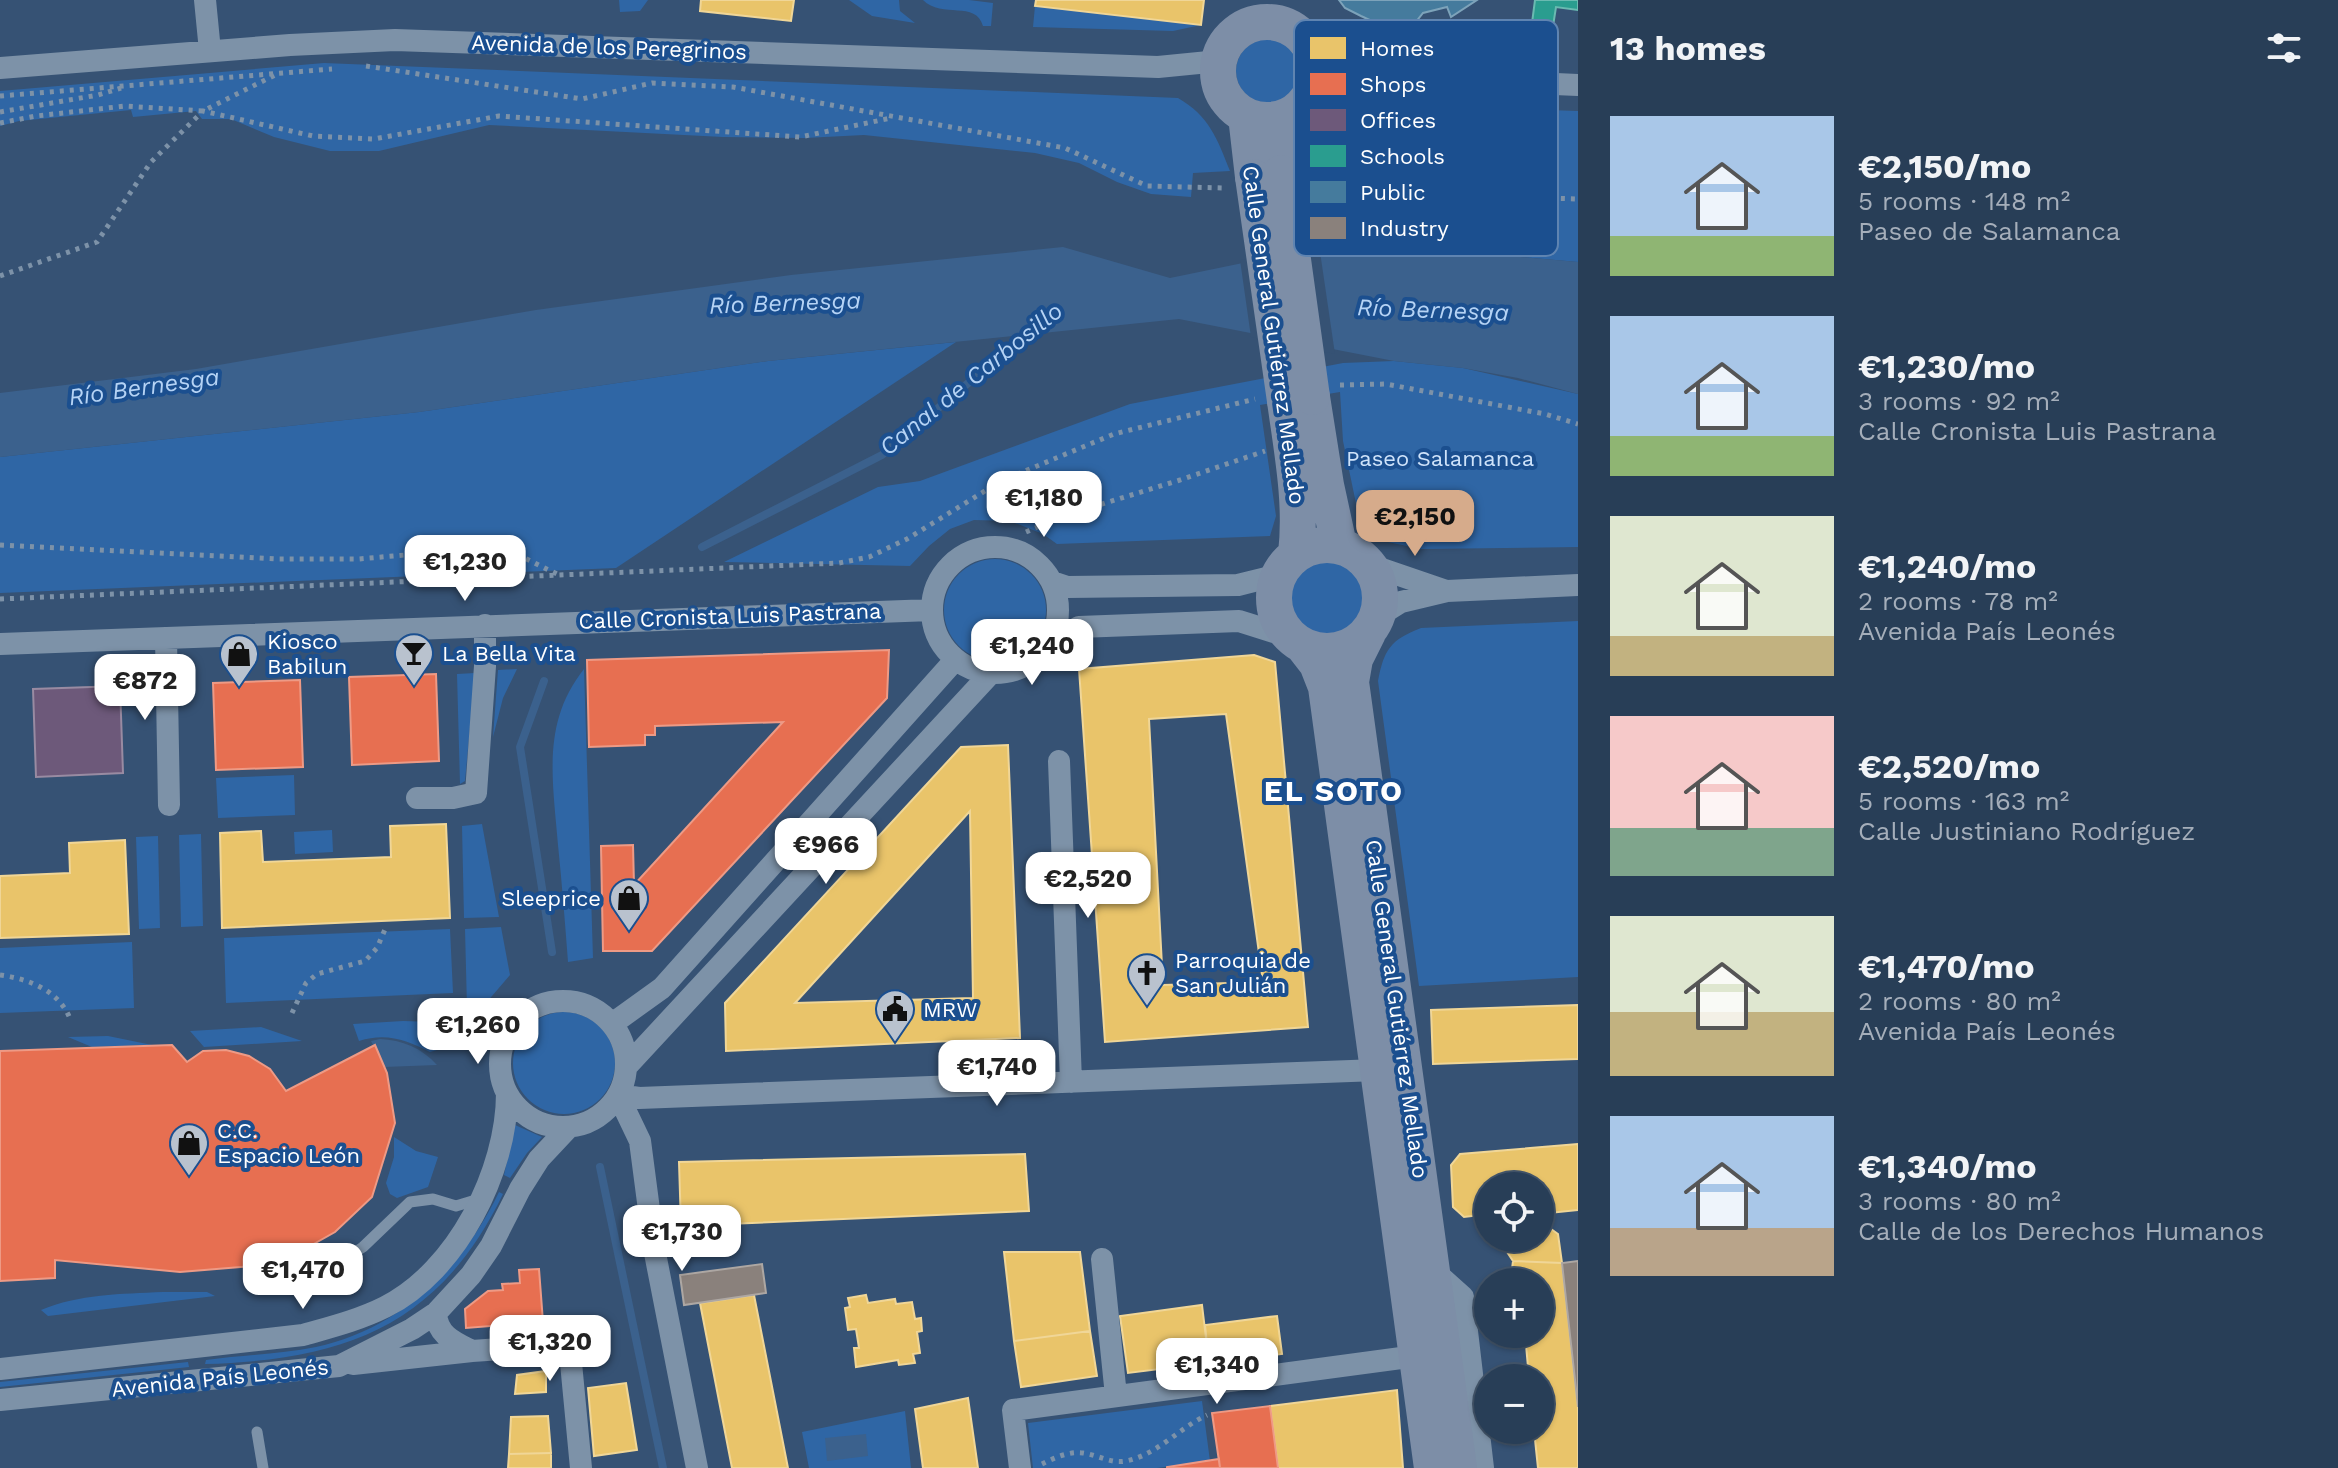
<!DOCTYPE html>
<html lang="en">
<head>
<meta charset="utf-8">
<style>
  :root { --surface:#283e57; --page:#344961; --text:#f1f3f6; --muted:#a5aeba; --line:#44576d; --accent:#d6ab8b }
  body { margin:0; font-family:"Work Sans",sans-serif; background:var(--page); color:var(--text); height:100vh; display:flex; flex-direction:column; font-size:30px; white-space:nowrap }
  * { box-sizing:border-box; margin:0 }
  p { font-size:26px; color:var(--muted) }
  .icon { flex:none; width:44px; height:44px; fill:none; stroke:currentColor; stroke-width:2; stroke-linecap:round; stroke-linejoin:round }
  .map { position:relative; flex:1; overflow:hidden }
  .side { display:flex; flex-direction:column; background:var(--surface); width:760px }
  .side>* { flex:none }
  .controls { position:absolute; left:1474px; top:1172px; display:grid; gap:16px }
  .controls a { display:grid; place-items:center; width:80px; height:80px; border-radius:50%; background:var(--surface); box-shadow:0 2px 6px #0004,0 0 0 2px var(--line); font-size:40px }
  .price { position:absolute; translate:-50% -68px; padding:0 18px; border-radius:16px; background:#fff; color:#222; font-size:26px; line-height:52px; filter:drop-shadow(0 2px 4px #0008) }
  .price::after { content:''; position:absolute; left:50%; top:48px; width:24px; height:18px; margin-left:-12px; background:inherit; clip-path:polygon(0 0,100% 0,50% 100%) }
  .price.active { background:var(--accent); color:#111 }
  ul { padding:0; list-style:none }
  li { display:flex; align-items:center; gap:24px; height:200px; padding:0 32px }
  li span { display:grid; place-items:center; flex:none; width:224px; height:160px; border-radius:0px; color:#555 }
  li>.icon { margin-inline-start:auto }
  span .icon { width:96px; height:96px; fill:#fffc; stroke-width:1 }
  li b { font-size:34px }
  h2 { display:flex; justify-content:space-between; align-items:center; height:96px; padding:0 32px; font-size:34px }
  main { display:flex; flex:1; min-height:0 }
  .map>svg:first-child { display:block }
  .green { fill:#2f66a5 }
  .water { fill:#3b618d }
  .pier { fill:#365274 }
  .homes { fill:#e9c46a; stroke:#f0d697; stroke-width:2; fill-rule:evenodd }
  .shops { fill:#e76f51; stroke:#ee9a85; stroke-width:2 }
  .offices { fill:#6d597a; stroke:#998ba2; stroke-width:2 }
  .schools { fill:#2a9d8f; stroke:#6abab1; stroke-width:2 }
  .public { fill:#457b9d; stroke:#7da3ba; stroke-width:2 }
  .industry { fill:#8a817c; stroke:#ada7a3; stroke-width:2 }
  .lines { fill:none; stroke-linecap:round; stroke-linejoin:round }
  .stream { stroke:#3b618d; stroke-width:8 }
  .path { stroke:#7d92a8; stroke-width:5; stroke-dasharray:4 6; stroke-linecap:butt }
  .lane { stroke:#7d92a8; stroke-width:11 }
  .street { stroke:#7d92a8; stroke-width:22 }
  .primary { stroke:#7d8ea7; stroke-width:36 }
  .primary-bridge { stroke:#7d8ea7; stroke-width:36 }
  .labels { text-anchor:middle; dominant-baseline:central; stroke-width:8; stroke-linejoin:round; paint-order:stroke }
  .street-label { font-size:22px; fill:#fff; stroke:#1b4f8f }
  .park-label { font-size:22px; fill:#cfe3fa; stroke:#1b4f8f }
  .poi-label { font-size:22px; fill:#fff; stroke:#1b4f8f; text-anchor:start }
  .water-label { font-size:24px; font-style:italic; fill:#b5d3f5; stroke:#1b4f8f }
  .district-label { font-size:30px; font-weight:bold; letter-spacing:2px; fill:#fff; stroke:#1b4f8f }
  .key { fill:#1b4f8f; stroke:#5f84b1; stroke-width:2 }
  .key-label { font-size:22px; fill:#fff }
</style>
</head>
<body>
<main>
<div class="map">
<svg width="1578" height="1468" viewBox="0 0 1578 1468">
  <rect width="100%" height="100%" fill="#365274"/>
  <!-- green -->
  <path class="green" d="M619,0H648L640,11L620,12Z
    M849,0H899L900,11L915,23L872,16Z
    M923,0H969L993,3L991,26H983C976,0 942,19 923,0Z
    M1035,6L1201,25L1173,31L1033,27Z
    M1236 71a32 32 0 1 1 64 0a32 32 0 1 1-64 0Z
    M324,63L1178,98C1209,116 1217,138 1230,171L1193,173L1191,197L1151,194L1117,182L1079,163L1035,153L864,135L805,138L723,137L489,125L379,151H330L274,137L231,119H202L196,111L133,117L131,110L19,121L0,126V91Z
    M1357,104L1578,111V262L1345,242L1319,249L1306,149C1319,118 1327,117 1357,104Z
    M956,342L616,568L0,593V457L419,412L768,361Z
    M1394,361L1463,368L1578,394V547L1421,549L1388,542L1358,513L1343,441L1340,392L1260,405L1276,516L1270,536L1057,544L1043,534L1010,521L974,520L950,529L929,546L910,566L724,562L878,487L920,481L1130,404L1343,363Z
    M944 610a51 51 0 1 1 102 0a51 51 0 1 1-102 0Z
    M1289 598a38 38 0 1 1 76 0a38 38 0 1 1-76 0Z
    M1578,621V977L1419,986L1378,681C1384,650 1390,640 1421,628Z
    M517,669L503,698L493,737L498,670Z
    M584,669L593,958L568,962C565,923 562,884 558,845C553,781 541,723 584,669Z
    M475,673L465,781L460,784L457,674Z
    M294,775L295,815L218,818L216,778Z
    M482,824L499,917L464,918L462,826Z
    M332,830L333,852L295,854L294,832Z
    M201,834L203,926L181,927L179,835Z
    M158,836L160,928L139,929L136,837Z
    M501,927L510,975L480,1010L467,1008L465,929Z
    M450,929L453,993L226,1003L224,938Z
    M132,942L134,1008L0,1013V948Z
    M513 1063a51 51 0 1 1 102 0a51 51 0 1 1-102 0Z
    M403,1021L435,1022L442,1030L437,1050L430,1052C407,1040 386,1032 359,1041L353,1024Z
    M261,1027L302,1041L204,1047L190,1031Z
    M108,1036L152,1045L92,1047L68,1037Z
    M515,1125L542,1137L527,1153L510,1178L504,1175Z
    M394,1137L416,1151L438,1157L428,1187L397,1198L390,1194L386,1183L394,1157Z
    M499,1192L503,1194C439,1326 345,1360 205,1364L206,1360C242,1355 280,1354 316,1347C400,1329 463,1267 499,1192Z
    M163,1292H207L215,1296L48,1316L41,1310C79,1294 121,1294 163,1292Z
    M188,1362L189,1367L0,1387V1382Z
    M1202,1401L1210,1461L1157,1468H1033L1028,1423Z
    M905,1411L911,1468H809L802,1432Z"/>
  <!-- water -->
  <path class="water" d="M1345,242L1578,262V394L1518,378L1463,368L1394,361L1179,319L768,361L419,412L0,457V393L196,369L536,310L791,275L1063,247L1170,278Z
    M380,1039C402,1040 422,1048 437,1065L384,1067L371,1041Z
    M866,1434L868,1456L827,1461L825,1438Z"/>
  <!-- pier -->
  <path class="pier" d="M1319,245L1335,354L1251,337L1240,260Z"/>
  <!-- homes -->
  <path class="homes" d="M701,0H794L791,21L700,11Z
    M1036,0H1204L1201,25L1035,6Z
    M1254,655L1275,662L1308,1027L1105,1042L1079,669ZM1226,714L1263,982L1163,985L1149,719Z
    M1008,745L1020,1038L726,1051L725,1003L961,747ZM970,811L973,998L795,1003Z
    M446,824L450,918L222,928L220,833L261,831L263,862L391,857L390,826Z
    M125,840L129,934L0,938V876L70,873L69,843Z
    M1578,1005V1059L1433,1064L1431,1010Z
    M1578,1144V1210L1540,1214V1186H1488V1214L1464,1217L1453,1207L1451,1165L1460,1154Z
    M1025,1154L1029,1211L681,1226L679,1162Z
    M1540,1221L1558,1234L1562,1263L1513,1261L1505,1249L1504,1238H1540Z
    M1004,1252H1080L1090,1331L1014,1341Z
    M1513,1261L1562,1263L1578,1407V1468H1538L1534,1430H1540V1378H1529L1525,1334H1540V1282H1505L1504,1270L1512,1269Z
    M754,1295L788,1468H732L700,1303Z
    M866,1295L868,1303L895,1299L896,1304L912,1302L915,1319L921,1318L922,1331L917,1332L920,1353L913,1354L915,1363L899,1365L898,1360L856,1367L854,1348H859L856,1329L848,1330L845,1308L850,1307L848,1298Z
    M1202,1305L1209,1363L1128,1373L1120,1316Z
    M1277,1316L1282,1354L1209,1363L1205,1325Z
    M1090,1331L1097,1376L1021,1387L1014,1341Z
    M546,1371V1392L515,1394L517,1375Z
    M626,1383L637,1450L594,1456L588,1388Z
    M1397,1390L1403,1468H1278L1270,1406Z
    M968,1398L978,1468H923L915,1409Z
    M548,1416L551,1453L509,1454L511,1417Z
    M551,1453V1468H508L509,1454Z"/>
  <!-- shops -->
  <path class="shops" d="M889,650L887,698L652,951H603L601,846L633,845L634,885L783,722L655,726V735H645V745L589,747L587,660Z
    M436,674L439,761L352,765L349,677Z
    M300,680L303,767L216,770L213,683Z
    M172,1045L187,1062L203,1051L226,1050L249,1056L270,1069L286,1091L375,1045L387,1073L395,1123L372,1197L335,1232L278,1264L180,1272L55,1260V1278L0,1281V1051Z
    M539,1269L543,1322L466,1328L465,1309L488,1291L503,1290L502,1284L520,1283L519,1270Z
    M1270,1406L1278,1468H1220L1212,1413Z
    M1219,1459L1220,1468H1167V1467Z"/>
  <!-- offices -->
  <path class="offices" d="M120,686L123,773L36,777L33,689Z"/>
  <!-- schools -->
  <path class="schools" d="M1535,0H1578V10L1556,7L1553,26L1532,23Z"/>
  <!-- public -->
  <path class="public" d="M1339,0H1477L1451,17L1447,7L1423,13L1415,23L1391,24L1374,22L1361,16L1345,8Z"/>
  <!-- industry -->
  <path class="industry" d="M1578,1261V1407L1562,1263Z
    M762,1264L766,1293L684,1305L680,1275Z"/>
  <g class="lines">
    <!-- stream -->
    <path class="stream" d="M702,547L882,455L1033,329
      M544,681L520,747L552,952
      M600,1167L663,1468"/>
    <!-- path -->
    <path class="path" d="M366,66L582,99L652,83L733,87L1065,148L1147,186L1225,188
      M0,96L332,69
      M0,112L98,95L121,88
      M0,123L36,116L125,106L203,111L277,74
      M1311,191L1578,199
      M0,276L97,242L151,162L203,111L313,136L374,139L499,116L800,137L891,118
      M1340,385L1386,384L1545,414L1578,424
      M1026,532L1063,516L1180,480L1265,451
      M0,545L278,559H359L405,555L457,545L506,549L559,575
      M0,599L839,563L869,557L907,539L1001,481L1114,434L1255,399
      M0,975C30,979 60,991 71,1021
      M292,1013L306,983L317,974L365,961L377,948L386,927
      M1042,1464C1054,1458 1069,1451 1083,1453C1098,1455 1111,1464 1126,1461C1157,1455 1179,1428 1207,1415"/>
    <!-- lane -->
    <path class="lane" d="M305,1275L331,1268L363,1247L410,1202L433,1199L456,1206L479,1199
      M257,1432L263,1468"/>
    <!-- street -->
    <path class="street" d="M205,0L210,51
      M0,68L290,45L395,40L1158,67L1219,61
      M1316,70L1374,76L1578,85
      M932 610a63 63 0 1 1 126 0a63 63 0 1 1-126 0Z
      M1370,565L1446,591
      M1052,582L1067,587L1238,585L1278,575
      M1377,617L1401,602L1447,591L1578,585
      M166,638L169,805
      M0,644L932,610
      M1048,646L1079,627L1239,621L1290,637
      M1059,761L1071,1082
      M417,798H453L476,793L485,666V625
      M500 1064a63 63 0 1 1 126 0a63 63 0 1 1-126 0Z
      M612,1024L662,988L955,660
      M627,1066L991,673
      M618,1095L639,1098L1378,1070
      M618,1095L640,1141L654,1248L697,1468
      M1102,1259L1116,1396
      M1433,1270L1463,1297L1483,1468
      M436,1313C437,1335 454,1342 472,1351
      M353,1364L472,1351L544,1346L559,1349L571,1363L581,1468
      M0,1369L303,1335C331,1327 359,1320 385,1307C457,1271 507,1171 507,1093
      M0,1400L339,1366L412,1329L436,1313L471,1275L491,1246L520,1189L539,1159L569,1127
      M1020,1468L1013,1410L1416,1356"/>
    <!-- primary -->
    <path class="primary" d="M1218 71a49 49 0 1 1 98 0a49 49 0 1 1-98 0Z
      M1246,116L1253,177
      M1281,173L1280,161L1287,116
      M1312,397L1326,485L1339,545
      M1285,401C1292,452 1302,503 1296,554
      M1274 598a53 53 0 1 1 106 0a53 53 0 1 1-106 0Z
      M1368,633L1355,659L1351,682L1459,1468
      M1303,646L1317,664L1326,687L1432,1468"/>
    <!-- primary-bridge -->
    <path class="primary-bridge" d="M1281,173L1312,397
      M1253,177L1285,401"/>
  </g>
  <!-- icons -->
  <defs>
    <g id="bar-pin" transform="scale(2)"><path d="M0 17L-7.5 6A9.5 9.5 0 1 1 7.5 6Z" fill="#b9c2ce" stroke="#1b4f8f"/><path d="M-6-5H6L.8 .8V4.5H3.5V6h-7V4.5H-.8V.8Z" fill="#111"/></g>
    <g id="shop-pin" transform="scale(2)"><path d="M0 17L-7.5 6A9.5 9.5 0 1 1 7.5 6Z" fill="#b9c2ce" stroke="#1b4f8f"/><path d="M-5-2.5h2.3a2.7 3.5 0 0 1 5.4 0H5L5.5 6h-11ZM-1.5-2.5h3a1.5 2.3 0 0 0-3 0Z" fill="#111"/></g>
    <g id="church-pin" transform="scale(2)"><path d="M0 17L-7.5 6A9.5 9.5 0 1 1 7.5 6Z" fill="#b9c2ce" stroke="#1b4f8f"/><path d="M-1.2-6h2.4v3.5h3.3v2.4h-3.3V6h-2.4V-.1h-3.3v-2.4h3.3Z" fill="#111"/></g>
    <g id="civic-pin" transform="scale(2)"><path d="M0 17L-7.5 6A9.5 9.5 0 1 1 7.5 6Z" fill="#b9c2ce" stroke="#1b4f8f"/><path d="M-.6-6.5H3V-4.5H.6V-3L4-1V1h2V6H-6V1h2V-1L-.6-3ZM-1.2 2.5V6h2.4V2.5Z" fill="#111"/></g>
  </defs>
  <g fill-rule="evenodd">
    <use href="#bar-pin" x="414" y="653"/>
    <use href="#shop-pin" x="239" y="654"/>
    <use href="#shop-pin" x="629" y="898"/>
    <use href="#church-pin" x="1147" y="973"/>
    <use href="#civic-pin" x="895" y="1009"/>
    <use href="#shop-pin" x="189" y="1143"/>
  </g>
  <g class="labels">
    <!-- street labels -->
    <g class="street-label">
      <text transform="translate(609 47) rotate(2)">Avenida de los Peregrinos</text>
      <text transform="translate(1274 335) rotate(82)">Calle General Gutiérrez Mellado</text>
      <text transform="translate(730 616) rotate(-2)">Calle Cronista Luis Pastrana</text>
      <text transform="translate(1397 1009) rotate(82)">Calle General Gutiérrez Mellado</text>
      <text transform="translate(220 1378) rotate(-6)">Avenida País Leonés</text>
    </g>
    <!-- park labels -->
    <g class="park-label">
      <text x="1440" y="458">Paseo Salamanca</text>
    </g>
    <!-- poi labels -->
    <g class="poi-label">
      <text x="267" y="641">Kiosco<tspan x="267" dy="25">Babilun</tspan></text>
      <text x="442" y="653">La Bella Vita</text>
      <text x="601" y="898" text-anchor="end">Sleeprice</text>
      <text x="1175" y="960">Parroquia de<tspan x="1175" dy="25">San Julián</tspan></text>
      <text x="923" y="1009">MRW</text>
      <text x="217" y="1130">C.C.<tspan x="217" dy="25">Espacio León</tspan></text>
    </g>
    <!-- water labels -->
    <g class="water-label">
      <text transform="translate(785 303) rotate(-2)">Río Bernesga</text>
      <text transform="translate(1433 310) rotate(2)">Río Bernesga</text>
      <text transform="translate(971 379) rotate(-39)">Canal de Carbosillo</text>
      <text transform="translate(144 387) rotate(-8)">Río Bernesga</text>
    </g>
    <!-- district labels -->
    <g class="district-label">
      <text x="1334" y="790">EL SOTO</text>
    </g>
  </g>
  <!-- legend -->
  <rect x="1294" y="20" width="264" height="236" rx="12" class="key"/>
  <rect x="1310" y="37" width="36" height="22" fill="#e9c46a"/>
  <rect x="1310" y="73" width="36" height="22" fill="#e76f51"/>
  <rect x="1310" y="109" width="36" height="22" fill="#6d597a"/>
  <rect x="1310" y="145" width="36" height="22" fill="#2a9d8f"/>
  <rect x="1310" y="181" width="36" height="22" fill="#457b9d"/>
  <rect x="1310" y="217" width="36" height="22" fill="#8a817c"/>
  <g class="key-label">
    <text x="1360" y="56">Homes</text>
    <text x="1360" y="92">Shops</text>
    <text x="1360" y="128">Offices</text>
    <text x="1360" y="164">Schools</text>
    <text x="1360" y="200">Public</text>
    <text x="1360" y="236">Industry</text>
  </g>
</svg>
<div class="controls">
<a><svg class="icon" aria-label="locate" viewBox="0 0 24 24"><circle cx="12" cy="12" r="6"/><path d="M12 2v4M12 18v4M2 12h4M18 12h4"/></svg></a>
<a>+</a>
<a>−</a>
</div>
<b class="price" style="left:1044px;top:539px">€1,180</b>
<b class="price active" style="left:1415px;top:558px">€2,150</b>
<b class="price" style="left:465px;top:603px">€1,230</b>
<b class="price" style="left:1032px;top:687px">€1,240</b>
<b class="price" style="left:145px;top:722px">€872</b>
<b class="price" style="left:826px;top:886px">€966</b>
<b class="price" style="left:1088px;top:920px">€2,520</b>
<b class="price" style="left:478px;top:1066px">€1,260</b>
<b class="price" style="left:997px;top:1108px">€1,740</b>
<b class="price" style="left:682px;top:1273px">€1,730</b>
<b class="price" style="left:303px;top:1311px">€1,470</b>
<b class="price" style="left:550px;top:1383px">€1,320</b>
<b class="price" style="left:1217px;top:1406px">€1,340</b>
</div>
<section class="side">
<h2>13 homes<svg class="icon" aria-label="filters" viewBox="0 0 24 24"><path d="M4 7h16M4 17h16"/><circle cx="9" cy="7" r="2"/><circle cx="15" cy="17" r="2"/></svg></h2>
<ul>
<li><span style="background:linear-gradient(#a9c7e8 75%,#8fb573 0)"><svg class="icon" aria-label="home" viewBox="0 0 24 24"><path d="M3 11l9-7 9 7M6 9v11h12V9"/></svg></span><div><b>€2,150/mo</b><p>5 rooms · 148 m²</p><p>Paseo de Salamanca</p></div></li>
<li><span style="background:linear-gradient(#a9c7e8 75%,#8fb573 0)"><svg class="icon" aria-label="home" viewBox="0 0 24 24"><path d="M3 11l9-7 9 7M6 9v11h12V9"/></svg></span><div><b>€1,230/mo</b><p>3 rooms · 92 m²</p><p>Calle Cronista Luis Pastrana</p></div></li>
<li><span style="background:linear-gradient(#dfe7d0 75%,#c2b280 0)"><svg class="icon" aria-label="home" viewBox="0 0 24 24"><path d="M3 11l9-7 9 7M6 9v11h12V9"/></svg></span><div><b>€1,240/mo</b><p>2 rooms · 78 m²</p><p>Avenida País Leonés</p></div></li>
<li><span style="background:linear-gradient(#f6c9c9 70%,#7fa58c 0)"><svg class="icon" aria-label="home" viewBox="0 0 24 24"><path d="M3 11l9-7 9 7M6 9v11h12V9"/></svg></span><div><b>€2,520/mo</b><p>5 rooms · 163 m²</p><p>Calle Justiniano Rodríguez</p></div></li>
<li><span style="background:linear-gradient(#dfe7d0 60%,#c2b280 0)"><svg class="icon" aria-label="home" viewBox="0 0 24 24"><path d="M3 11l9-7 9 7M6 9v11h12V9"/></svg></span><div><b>€1,470/mo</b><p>2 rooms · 80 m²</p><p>Avenida País Leonés</p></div></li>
<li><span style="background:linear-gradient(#a9c7e8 70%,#b9a48a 0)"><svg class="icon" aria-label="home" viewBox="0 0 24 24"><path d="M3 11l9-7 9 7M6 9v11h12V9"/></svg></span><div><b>€1,340/mo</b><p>3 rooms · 80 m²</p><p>Calle de los Derechos Humanos</p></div></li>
</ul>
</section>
</main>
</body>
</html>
